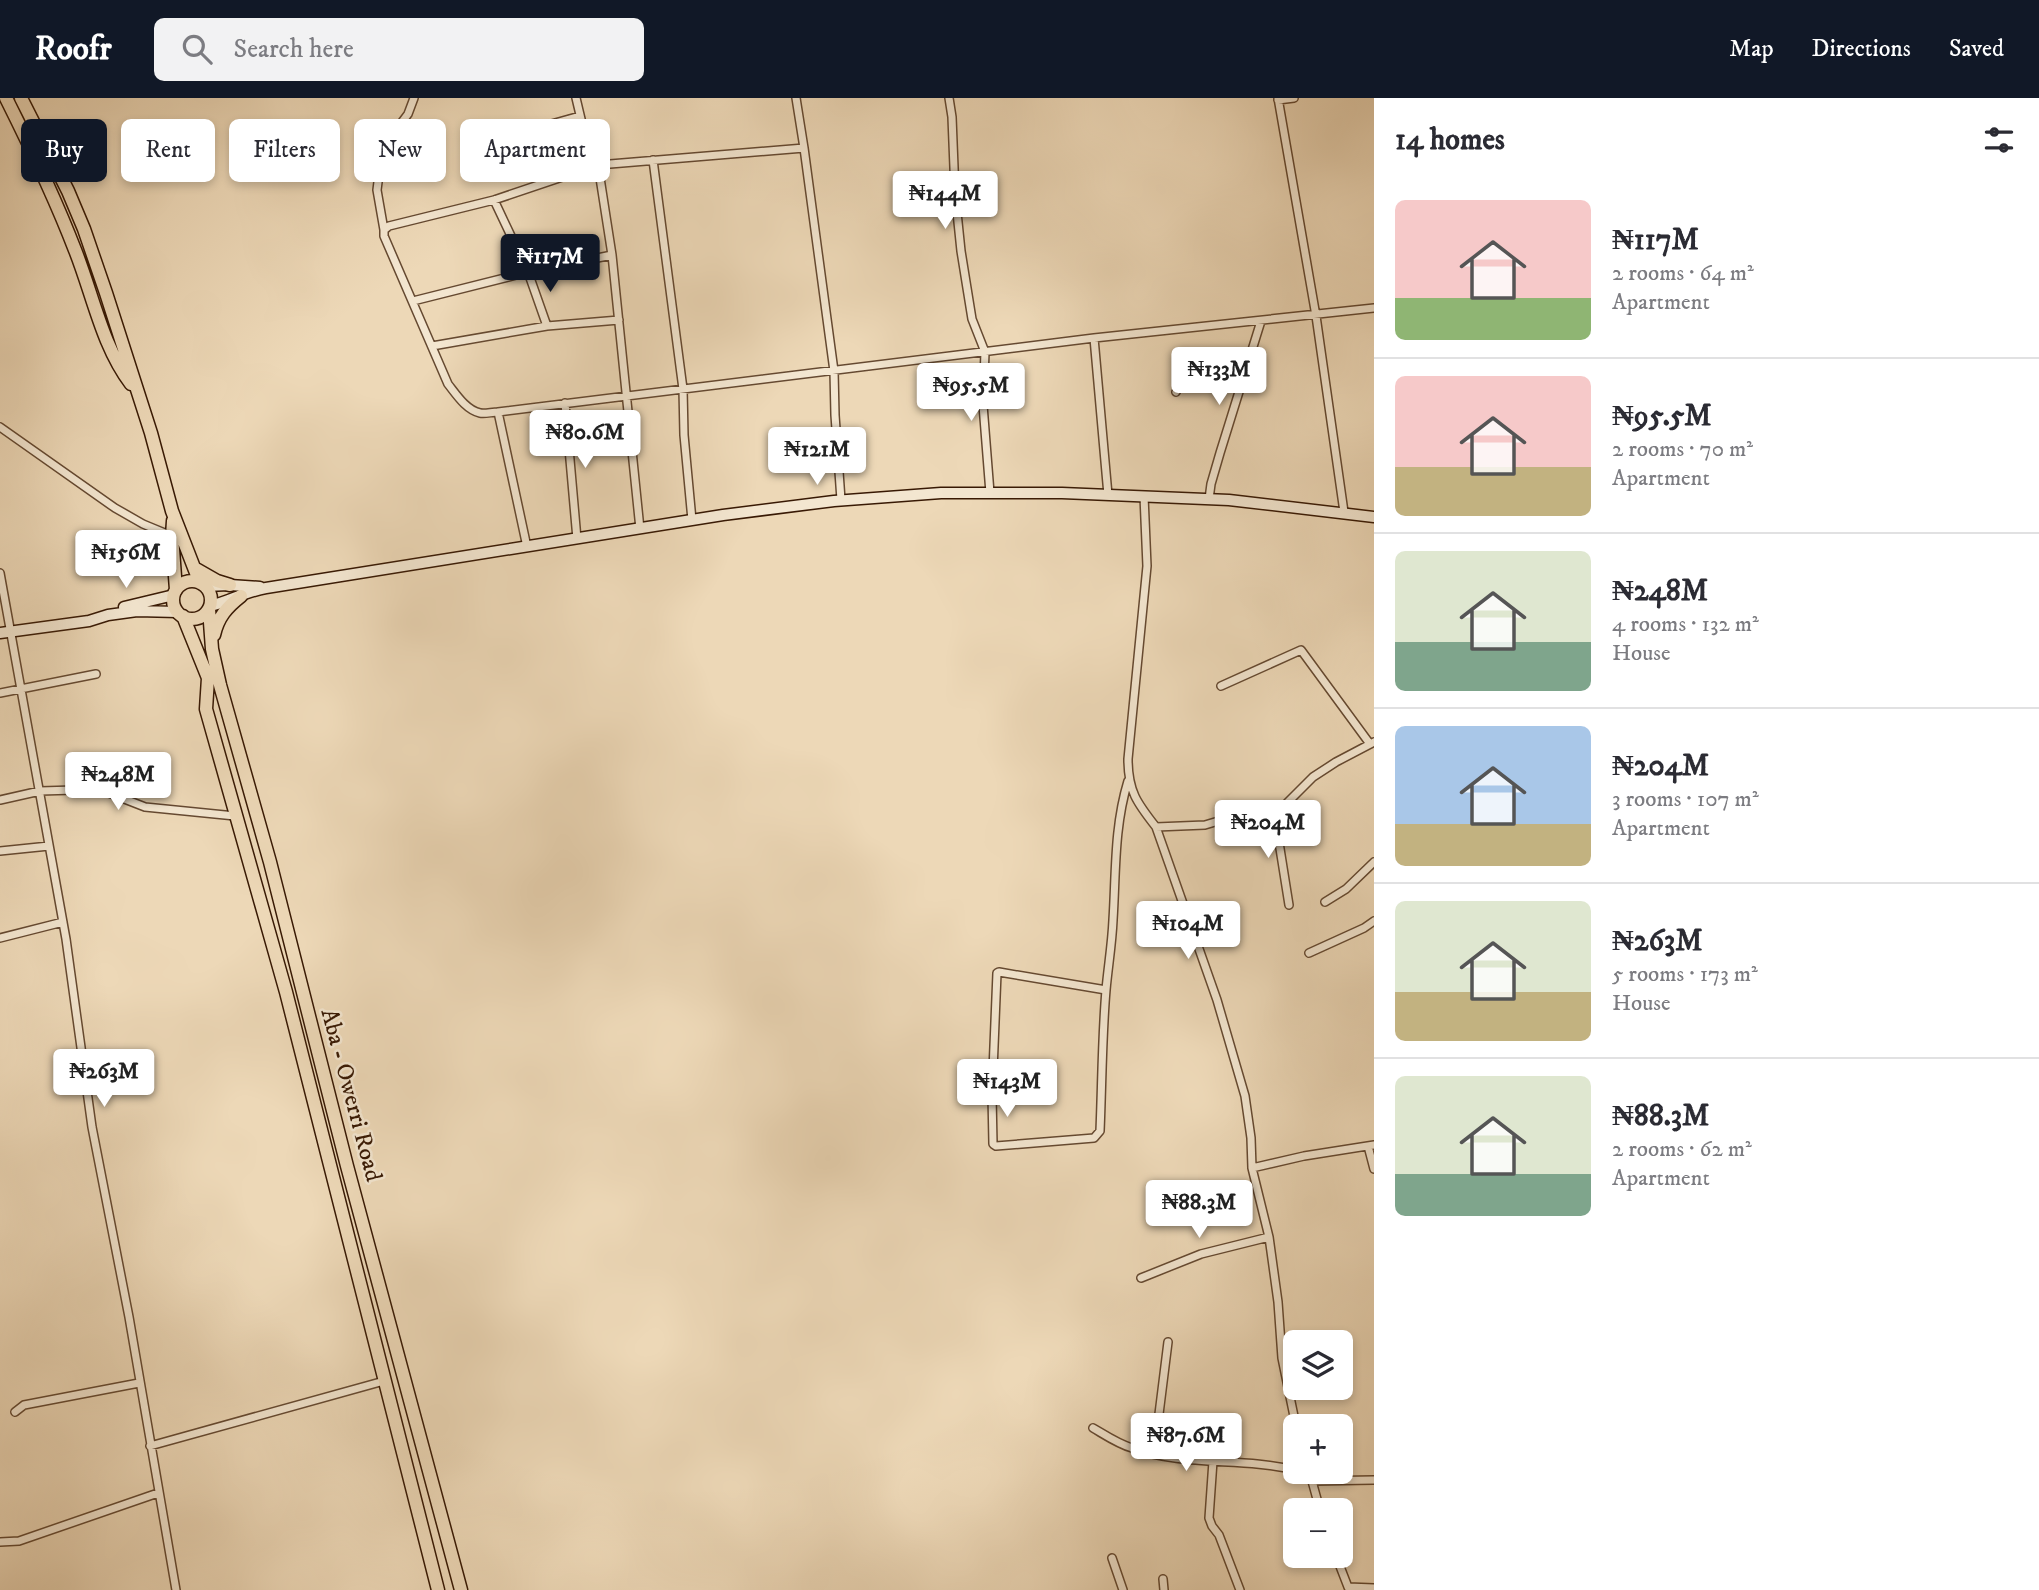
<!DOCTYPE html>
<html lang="en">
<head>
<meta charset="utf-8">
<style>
  :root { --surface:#fff; --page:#f2f2f3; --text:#2b2b33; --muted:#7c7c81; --line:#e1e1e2; --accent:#111827 }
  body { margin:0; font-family:"IM FELL DW Pica",serif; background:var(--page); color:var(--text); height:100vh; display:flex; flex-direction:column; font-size:26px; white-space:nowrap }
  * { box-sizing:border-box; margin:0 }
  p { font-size:23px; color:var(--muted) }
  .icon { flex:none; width:38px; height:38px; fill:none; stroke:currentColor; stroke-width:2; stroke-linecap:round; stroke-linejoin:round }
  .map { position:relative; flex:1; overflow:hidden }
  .sheet { display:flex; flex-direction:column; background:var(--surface); width:665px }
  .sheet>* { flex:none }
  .hud { position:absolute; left:21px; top:21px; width:665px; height:63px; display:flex; gap:14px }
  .controls { position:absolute; left:1283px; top:1232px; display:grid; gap:14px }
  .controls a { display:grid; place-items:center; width:70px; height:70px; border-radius:10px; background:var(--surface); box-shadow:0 4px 10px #0003; font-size:35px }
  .price { position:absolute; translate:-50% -60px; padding:0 16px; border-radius:7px; background:#fff; color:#222; font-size:23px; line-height:46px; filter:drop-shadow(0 2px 4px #0008) }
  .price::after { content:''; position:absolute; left:50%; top:42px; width:21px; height:16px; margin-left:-10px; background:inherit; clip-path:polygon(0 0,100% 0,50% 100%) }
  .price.selected { background:var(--accent); color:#fff }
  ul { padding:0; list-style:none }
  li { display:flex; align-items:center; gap:21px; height:175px; padding:0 21px }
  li+li { border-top:2px solid var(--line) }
  li span { display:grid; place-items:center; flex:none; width:196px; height:140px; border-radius:10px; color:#555 }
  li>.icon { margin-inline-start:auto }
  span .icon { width:84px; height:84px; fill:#fffc; stroke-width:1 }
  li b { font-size:30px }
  h2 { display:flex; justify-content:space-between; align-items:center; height:84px; padding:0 21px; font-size:30px }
  .chip { padding:0 24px; border-radius:10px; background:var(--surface); box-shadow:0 4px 10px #0003; font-size:24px; line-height:63px }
  .chip.selected { background:var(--accent); color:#fff }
  header { display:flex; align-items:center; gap:42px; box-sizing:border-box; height:98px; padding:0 35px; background:var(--accent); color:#fff }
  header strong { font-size:33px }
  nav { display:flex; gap:38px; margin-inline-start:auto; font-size:24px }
  .search { width:490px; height:63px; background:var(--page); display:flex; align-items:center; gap:18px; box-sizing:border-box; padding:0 24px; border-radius:10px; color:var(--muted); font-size:26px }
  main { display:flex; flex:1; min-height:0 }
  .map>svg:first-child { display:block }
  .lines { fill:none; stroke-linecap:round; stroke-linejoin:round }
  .minor-casing { stroke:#654931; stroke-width:10 }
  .secondary-casing { stroke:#381904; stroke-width:13 }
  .trunk-casing { stroke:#381904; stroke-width:15 }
  .minor { stroke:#f3e6d0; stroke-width:7 }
  .secondary { stroke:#f3e6d0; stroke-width:10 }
  .trunk { stroke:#edd8b7; stroke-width:12 }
  .labels { text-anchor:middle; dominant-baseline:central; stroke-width:5; stroke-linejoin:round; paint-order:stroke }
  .street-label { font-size:24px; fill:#381904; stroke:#f3e6d0 }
</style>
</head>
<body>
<header>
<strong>Roofr</strong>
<div class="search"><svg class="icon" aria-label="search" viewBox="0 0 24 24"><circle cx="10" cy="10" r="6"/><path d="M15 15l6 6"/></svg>Search here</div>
<nav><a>Map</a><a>Directions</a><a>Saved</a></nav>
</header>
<main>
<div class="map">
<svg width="1374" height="1492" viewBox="0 0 1374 1492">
  <rect width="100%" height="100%" fill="#edd8b7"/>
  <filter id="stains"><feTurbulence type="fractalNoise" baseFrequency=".00286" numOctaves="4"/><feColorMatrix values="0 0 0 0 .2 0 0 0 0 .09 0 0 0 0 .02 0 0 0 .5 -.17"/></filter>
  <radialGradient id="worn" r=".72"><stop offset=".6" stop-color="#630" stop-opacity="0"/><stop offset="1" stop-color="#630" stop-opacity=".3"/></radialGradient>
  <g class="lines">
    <!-- minor casing -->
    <g class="minor-casing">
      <path id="minor" d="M576,0L586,42L598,67L612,157L640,431
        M796,0L804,50
        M949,0L952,19L955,95L961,153L972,221L985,254L983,307L990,395
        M1278,0L1316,218L1344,414
        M1278,2L1294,0
        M512,37L580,18
        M653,62L683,291L684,337L692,422
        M494,102L528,174L547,228
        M384,132L377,92L382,52L389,39L399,28L408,16L414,0
        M413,203L528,174L612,157
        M1094,240L1108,397
        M432,248L547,228L619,222
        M1176,294L1182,284C1203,280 1221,278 1241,283
        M565,305L577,441
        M498,314C492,314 485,316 480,315C466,312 456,296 448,286L384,138V132L389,128L494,102L598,67L804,50L834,273L835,317L841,402
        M0,329L115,410L143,426L172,438
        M1144,398L1147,468L1128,661C1128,693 1137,705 1156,729L1217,902L1245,998L1251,1040L1252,1070L1269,1139L1278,1204L1282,1260L1296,1328
        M1209,401L1211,386L1220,355L1261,223
        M527,449L498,314L1094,240L1374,210
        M0,475L66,841L92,1029L129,1219L176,1492
        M1221,588L1301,552L1370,646
        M0,595L96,576
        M0,702L40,693L75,692L109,695L145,709L235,718
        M1274,713L1289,807
        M1156,729L1205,727L1245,715L1281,711L1313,679L1336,664L1374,644
        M0,753L49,748
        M1325,804L1346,791L1374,764
        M0,840L63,824
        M1309,855L1364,830L1374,823
        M1106,892L999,874L997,875L992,997L993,1046L996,1048L1094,1040L1100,1033C1102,986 1102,939 1106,892C1108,869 1112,846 1113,822C1116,775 1114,729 1128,683
        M1368,1048L1374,1071
        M1252,1070L1304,1058L1374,1047
        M1141,1180L1201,1156L1269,1139
        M15,1314L24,1307L139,1285
        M1093,1330C1105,1337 1118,1346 1132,1350C1184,1369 1242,1359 1295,1372
        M150,1348L384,1283
        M1154,1356L1168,1244
        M1213,1363L1209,1420L1212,1428L1219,1437L1240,1492
        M1307,1374L1312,1383L1320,1412
        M1312,1383L1374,1382
        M0,1444L19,1443L158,1395
        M1336,1458L1348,1489
        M1112,1460L1123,1492
        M1163,1481L1164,1492
        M1349,1491L1348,1489L1374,1490"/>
    </g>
    <!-- secondary casing -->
    <g class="secondary-casing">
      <path id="secondary" d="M205,488L230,487L260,489
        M210,508C230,503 247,493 266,490L723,417L834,403L941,395H1062L1229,402L1374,419
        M124,509L174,497
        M0,535L89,523L108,517L137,513L178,514"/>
    </g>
    <!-- trunk casing -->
    <g class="trunk-casing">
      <path id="trunk" d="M6,0C31,50 55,100 75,152C93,197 102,248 131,286
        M21,0L68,93L84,131L106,195L151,335L172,413L200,485
        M173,423L172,438L176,492
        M196,471L217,483L230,487
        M173 502a19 19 0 1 1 38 0a19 19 0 1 1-38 0Z
        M209,511L212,551L220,587L270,764L347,1068L461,1492
        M183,518L208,580L206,611L286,894L438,1492
        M214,537C218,519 227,509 241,498"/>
    </g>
    <!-- minor -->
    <use href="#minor" class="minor"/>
    <!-- secondary -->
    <use href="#secondary" class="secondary"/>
    <!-- trunk -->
    <use href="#trunk" class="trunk"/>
  </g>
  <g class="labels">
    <!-- street labels -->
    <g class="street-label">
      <text transform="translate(351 997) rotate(75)">Aba - Owerri Road</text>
    </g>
  </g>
  <rect width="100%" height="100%" filter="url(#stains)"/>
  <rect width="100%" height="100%" fill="url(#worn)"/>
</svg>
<div class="controls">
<a><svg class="icon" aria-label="layers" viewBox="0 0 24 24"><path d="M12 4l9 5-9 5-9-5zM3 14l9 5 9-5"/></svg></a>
<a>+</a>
<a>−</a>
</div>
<b class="price" style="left:945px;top:133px">₦144M</b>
<b class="price selected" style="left:550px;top:196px">₦117M</b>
<b class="price" style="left:1219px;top:309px">₦133M</b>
<b class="price" style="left:971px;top:325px">₦95.5M</b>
<b class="price" style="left:585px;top:372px">₦80.6M</b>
<b class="price" style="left:817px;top:389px">₦121M</b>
<b class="price" style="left:126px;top:492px">₦156M</b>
<b class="price" style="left:118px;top:714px">₦248M</b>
<b class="price" style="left:1268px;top:762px">₦204M</b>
<b class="price" style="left:1188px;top:863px">₦104M</b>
<b class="price" style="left:104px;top:1011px">₦263M</b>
<b class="price" style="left:1007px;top:1021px">₦143M</b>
<b class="price" style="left:1199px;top:1142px">₦88.3M</b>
<b class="price" style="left:1186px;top:1375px">₦87.6M</b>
<div class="hud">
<a class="chip selected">Buy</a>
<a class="chip">Rent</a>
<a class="chip">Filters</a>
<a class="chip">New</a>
<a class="chip">Apartment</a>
</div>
</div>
<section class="sheet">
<h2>14 homes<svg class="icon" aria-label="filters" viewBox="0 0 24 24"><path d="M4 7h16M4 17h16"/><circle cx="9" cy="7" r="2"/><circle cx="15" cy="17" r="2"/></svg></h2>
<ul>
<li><span style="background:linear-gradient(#f6c9c9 70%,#8fb573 0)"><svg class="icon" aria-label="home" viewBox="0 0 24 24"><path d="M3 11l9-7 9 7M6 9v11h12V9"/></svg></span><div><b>₦117M</b><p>2 rooms · 64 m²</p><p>Apartment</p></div></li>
<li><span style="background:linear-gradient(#f6c9c9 65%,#c2b280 0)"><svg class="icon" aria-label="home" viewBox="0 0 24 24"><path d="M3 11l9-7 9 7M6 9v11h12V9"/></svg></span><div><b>₦95.5M</b><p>2 rooms · 70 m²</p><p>Apartment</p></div></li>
<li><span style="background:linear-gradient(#dfe7d0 65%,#7fa58c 0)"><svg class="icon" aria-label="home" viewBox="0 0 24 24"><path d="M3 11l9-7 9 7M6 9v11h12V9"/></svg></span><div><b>₦248M</b><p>4 rooms · 132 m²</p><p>House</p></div></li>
<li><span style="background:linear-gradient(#a9c7e8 70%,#c2b280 0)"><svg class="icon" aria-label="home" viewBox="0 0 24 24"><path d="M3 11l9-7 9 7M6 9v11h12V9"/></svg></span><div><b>₦204M</b><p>3 rooms · 107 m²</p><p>Apartment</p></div></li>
<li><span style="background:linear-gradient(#dfe7d0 65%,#c2b280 0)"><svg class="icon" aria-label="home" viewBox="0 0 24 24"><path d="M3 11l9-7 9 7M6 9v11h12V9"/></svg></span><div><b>₦263M</b><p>5 rooms · 173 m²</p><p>House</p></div></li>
<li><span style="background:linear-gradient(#dfe7d0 70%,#7fa58c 0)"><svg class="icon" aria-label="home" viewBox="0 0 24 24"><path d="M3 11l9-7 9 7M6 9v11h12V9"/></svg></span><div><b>₦88.3M</b><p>2 rooms · 62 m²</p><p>Apartment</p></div></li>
</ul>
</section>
</main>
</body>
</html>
